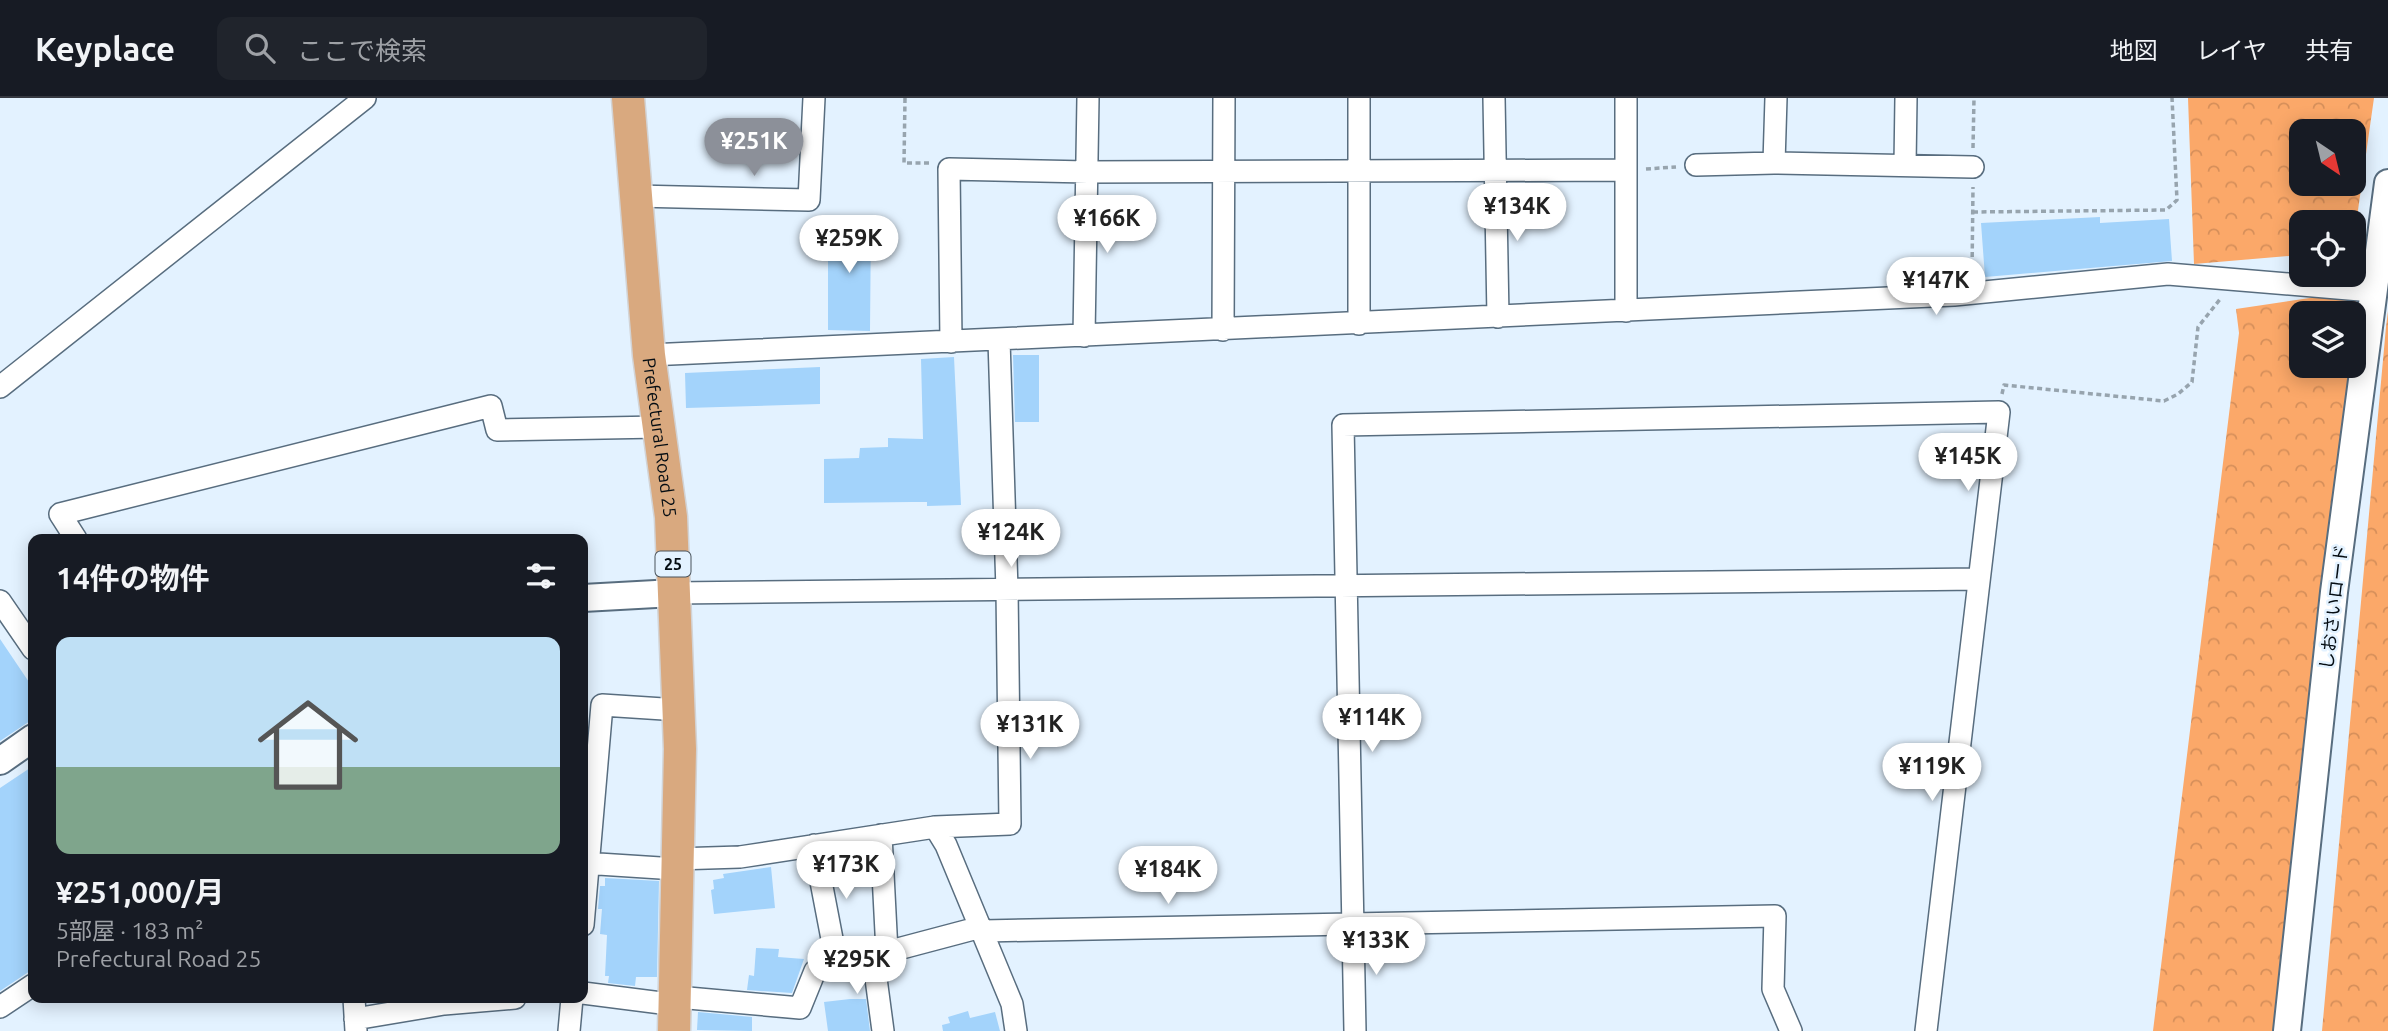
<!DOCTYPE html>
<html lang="ja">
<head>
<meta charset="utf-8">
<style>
  :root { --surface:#171b24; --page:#20242c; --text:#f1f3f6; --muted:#9ea1a6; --line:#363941; --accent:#8c9099 }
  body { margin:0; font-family:Ubuntu,"Noto Sans JP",sans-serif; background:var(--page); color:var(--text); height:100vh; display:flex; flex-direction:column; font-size:26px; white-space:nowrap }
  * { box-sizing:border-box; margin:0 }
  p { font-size:23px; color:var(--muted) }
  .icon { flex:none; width:38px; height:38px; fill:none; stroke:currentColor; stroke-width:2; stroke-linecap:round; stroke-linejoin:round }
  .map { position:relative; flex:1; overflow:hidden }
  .details { position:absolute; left:28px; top:436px; width:560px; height:469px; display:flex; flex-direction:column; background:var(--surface); border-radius:14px; box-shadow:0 4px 18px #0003 }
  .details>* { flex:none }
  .needle { width:46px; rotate:145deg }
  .tools { position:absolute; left:2289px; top:21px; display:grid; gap:14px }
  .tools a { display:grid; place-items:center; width:77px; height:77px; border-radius:14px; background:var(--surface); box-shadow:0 4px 18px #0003; font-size:35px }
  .price { position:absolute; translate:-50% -60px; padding:0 16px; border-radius:24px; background:#fff; color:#222; font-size:23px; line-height:46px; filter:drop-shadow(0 2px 4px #0008) }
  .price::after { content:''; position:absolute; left:50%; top:42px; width:21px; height:16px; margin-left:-10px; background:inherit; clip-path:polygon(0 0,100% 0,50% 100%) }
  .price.active { background:var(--accent); color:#fff }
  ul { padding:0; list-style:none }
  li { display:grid; align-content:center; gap:14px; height:371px; padding:0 28px }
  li+li { border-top:2px solid var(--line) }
  li span { display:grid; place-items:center; height:217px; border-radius:14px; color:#555 }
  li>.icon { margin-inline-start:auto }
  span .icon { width:126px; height:126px; fill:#fffc; stroke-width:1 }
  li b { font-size:30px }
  h2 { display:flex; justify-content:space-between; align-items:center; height:84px; padding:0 28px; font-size:30px }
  header { display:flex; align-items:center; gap:42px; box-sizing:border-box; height:98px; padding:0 35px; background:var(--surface); border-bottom:2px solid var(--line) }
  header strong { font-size:33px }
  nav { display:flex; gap:38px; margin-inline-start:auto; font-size:24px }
  .search { width:490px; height:63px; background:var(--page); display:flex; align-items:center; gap:18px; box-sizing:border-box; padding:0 24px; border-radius:14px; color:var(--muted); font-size:26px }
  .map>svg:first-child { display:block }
  .forest { fill:url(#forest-crowns); fill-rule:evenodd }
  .building { fill:#a3d3fb }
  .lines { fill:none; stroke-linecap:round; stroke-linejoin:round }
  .minor-casing { stroke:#586d7f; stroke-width:24 }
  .tertiary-casing { stroke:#586d7f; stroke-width:30 }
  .primary-casing { stroke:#d2d3d5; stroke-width:35 }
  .path { stroke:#97a4ae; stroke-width:3.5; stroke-dasharray:5 3.5; stroke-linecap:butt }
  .minor { stroke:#fff; stroke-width:21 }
  .tertiary { stroke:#fff; stroke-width:26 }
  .primary { stroke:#d9a97f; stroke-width:32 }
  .labels { text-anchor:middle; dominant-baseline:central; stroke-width:5; stroke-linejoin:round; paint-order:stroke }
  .shield { fill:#e3f2ff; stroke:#48525a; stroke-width:2 }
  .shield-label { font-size:16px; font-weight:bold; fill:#050d13 }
  .street-label { font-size:18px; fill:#050d13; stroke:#e3f2ff }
</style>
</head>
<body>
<header>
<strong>Keyplace</strong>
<div class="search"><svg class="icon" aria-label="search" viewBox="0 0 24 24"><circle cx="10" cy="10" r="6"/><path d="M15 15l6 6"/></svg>ここで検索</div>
<nav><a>地図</a><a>レイヤ</a><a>共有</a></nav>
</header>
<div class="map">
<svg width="2388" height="933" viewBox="0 0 2388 933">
  <defs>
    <pattern id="forest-crowns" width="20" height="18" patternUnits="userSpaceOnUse" patternTransform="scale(1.75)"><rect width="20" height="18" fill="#fba869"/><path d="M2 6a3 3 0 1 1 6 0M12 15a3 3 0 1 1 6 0" fill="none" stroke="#d68f5a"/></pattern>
  </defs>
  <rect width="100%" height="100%" fill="#e3f2ff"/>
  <!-- forest -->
  <path class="forest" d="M2188,0H2374L2354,140V124H2301V157L2194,166ZM2301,33H2354V86H2301Z
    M2357,193L2354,222V215H2301V268H2349L2279,933H2153L2239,235L2236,211Z
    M2388,213V933H2322L2386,229Z"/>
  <!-- building -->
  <path class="building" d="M2100,119V125L2169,121L2172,163L1985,179L1981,125Z
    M828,122H871L870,233L828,232Z
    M1013,257H1039V324H1015Z
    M954,259L961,407L927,408V404H912L824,405V361L859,360L860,350L888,349V340L923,341L921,261Z
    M820,269V306L686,310L685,275Z
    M0,541L33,590V621L0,643Z
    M33,668V871L0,893V690Z
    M771,769L775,810L714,816L711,792L714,791L713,782L724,780L723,776Z
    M605,780L659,783L657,879H636L635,888L608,885L609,878H605L607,837L600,836L602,811H598L600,788H605Z
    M756,850L779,851L778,859L804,861L792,895L747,892L749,877L754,878Z
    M850,901H866L870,933H828L824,904Z
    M968,913L970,920L995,914L1000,933H943L942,927L950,925L948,919Z
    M698,914L752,919V933L697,932Z"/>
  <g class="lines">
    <!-- minor casing -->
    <g class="minor-casing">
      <path id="minor" d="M1359,0V226
        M1494,0L1498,219
        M1774,65L1776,0
        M1696,67L1774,65L1973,69
        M1905,67L1906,0
        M636,98L809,102L814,0
        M1626,213V0
        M1223,232L1224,0
        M1084,238L1088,0
        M951,244L949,71L1088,74L1625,72
        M649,257L1954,197L2168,176L2372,193
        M0,289L365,0
        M76,441L60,416L491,308L497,332L659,329
        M674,495L1979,481
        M0,503L33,551
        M935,729L1010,726L1007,492L999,242
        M881,737L887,854
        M814,747L837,867
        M676,761L740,759L935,729L946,747L1012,906L1016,933
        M583,765L676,771
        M583,827L602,607L679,612
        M983,833L1775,818L1773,891L1791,933
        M873,858L883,933
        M583,895L677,907
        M677,899L800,910L815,873L981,829
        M354,900L356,933
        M0,909L33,887
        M355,921L444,906L515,900
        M569,933L572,900
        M1355,933L1343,327L1999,314L1926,933"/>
    </g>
    <!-- tertiary casing -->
    <g class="tertiary-casing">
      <path id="tertiary" d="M583,500L674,495
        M0,663L33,640
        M2287,933L2334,494L2388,85"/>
    </g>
    <!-- primary casing -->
    <g class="primary-casing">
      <g id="primary">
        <path id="s1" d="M628,0L649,257L671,419L680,651L674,933"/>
      </g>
    </g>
    <!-- path -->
    <path class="path" d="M905,0L904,65H931
      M1973,50L1974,0
      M1646,71L1676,69
      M1973,114L2166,112L2177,102L2172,0
      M1972,176L1973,89
      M2002,296L2004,287L2164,303L2178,296L2192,284L2198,229L2221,200"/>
    <!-- minor -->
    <use href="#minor" class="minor"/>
    <!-- tertiary -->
    <use href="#tertiary" class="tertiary"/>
    <!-- primary -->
    <use href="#primary" class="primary"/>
  </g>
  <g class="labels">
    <!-- shield labels -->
    <rect class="shield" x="655.5" y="453.5" width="35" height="25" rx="5"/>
    <g class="shield-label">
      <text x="673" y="466">25</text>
    </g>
    <!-- street labels -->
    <g class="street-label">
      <text stroke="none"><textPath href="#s1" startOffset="341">Prefectural Road 25</textPath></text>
      <text transform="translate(2333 509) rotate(-83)">しおさいロード</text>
    </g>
  </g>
</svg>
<div class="tools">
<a><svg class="needle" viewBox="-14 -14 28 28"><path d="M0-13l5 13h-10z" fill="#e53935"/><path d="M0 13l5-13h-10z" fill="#9ea1a6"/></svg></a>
<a><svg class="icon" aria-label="locate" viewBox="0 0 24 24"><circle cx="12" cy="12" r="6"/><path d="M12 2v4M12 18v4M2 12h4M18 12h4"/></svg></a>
<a><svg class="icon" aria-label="layers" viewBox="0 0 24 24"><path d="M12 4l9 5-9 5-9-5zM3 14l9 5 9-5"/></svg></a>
</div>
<b class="price active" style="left:754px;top:80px">¥251K</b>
<b class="price" style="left:1517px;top:145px">¥134K</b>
<b class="price" style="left:1107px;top:157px">¥166K</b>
<b class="price" style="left:849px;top:177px">¥259K</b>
<b class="price" style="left:1936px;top:219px">¥147K</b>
<b class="price" style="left:1968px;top:395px">¥145K</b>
<b class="price" style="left:1011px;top:471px">¥124K</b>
<b class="price" style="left:1372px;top:656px">¥114K</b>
<b class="price" style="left:1030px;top:663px">¥131K</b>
<b class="price" style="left:1932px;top:705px">¥119K</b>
<b class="price" style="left:846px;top:803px">¥173K</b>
<b class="price" style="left:1168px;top:808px">¥184K</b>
<b class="price" style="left:1376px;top:879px">¥133K</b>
<b class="price" style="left:857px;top:898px">¥295K</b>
<section class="details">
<h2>14件の物件<svg class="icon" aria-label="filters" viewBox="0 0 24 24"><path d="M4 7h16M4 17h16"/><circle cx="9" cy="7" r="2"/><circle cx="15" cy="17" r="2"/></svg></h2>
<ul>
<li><span style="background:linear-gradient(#bfe0f5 60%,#7fa58c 0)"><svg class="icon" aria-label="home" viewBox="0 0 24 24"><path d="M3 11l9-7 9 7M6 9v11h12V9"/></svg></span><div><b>¥251,000/月</b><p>5部屋 · 183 m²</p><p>Prefectural Road 25</p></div></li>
</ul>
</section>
</div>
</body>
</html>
